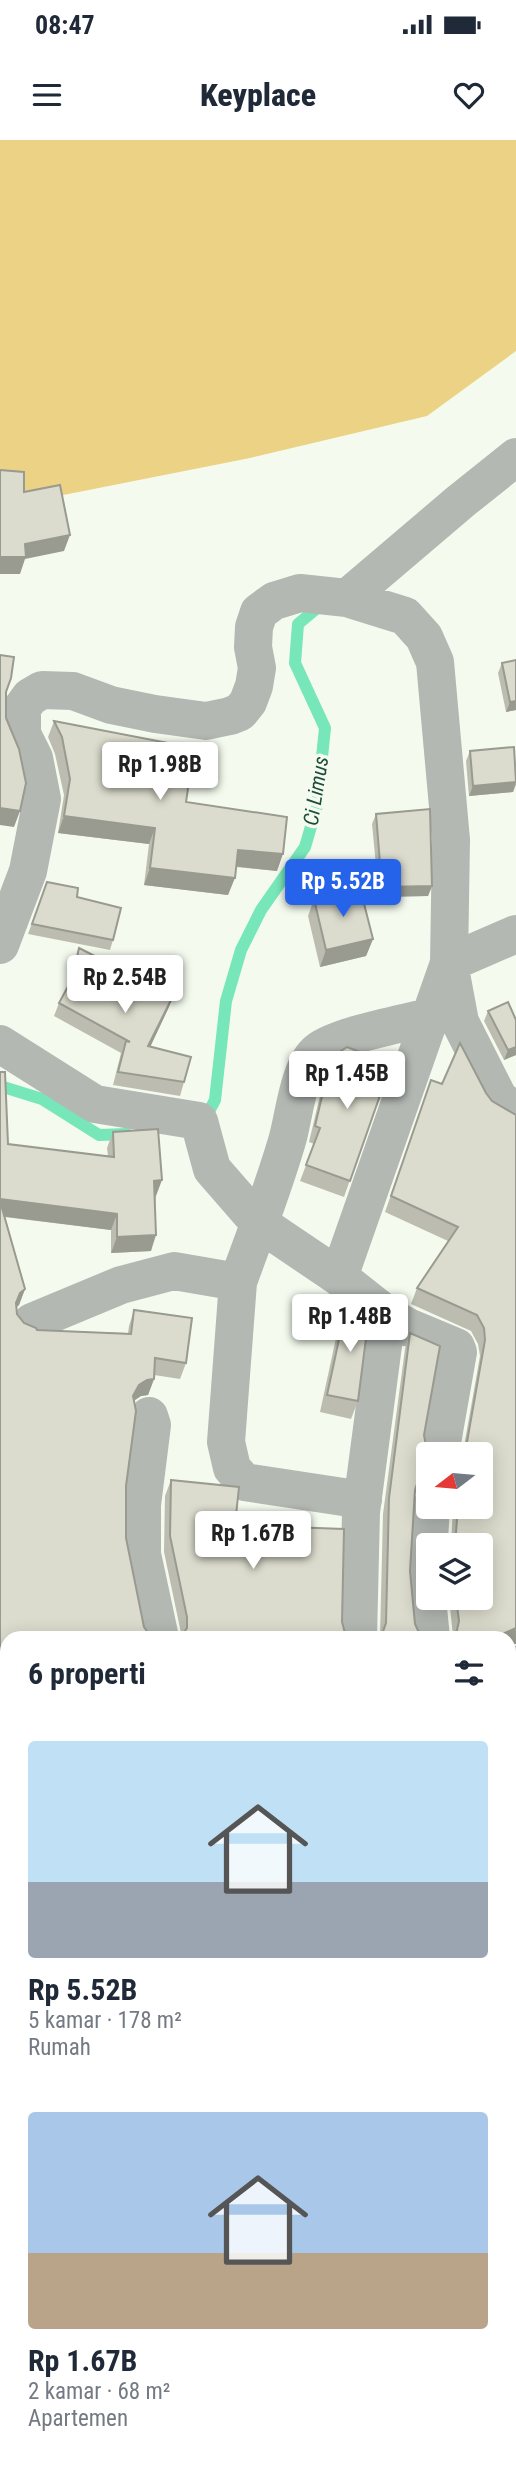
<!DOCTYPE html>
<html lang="id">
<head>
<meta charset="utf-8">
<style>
  :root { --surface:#fff; --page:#f2f2f3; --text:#1f2937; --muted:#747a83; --accent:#2563eb }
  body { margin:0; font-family:"Roboto Condensed",sans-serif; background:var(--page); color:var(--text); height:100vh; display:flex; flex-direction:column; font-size:26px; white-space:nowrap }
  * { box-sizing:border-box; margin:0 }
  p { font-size:23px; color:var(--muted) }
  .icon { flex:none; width:38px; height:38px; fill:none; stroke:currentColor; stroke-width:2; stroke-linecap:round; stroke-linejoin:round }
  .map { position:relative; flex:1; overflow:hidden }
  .side { position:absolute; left:0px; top:1491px; width:516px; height:840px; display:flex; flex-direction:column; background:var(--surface); border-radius:21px 21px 0 0; box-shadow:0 4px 18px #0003 }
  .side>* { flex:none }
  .needle { width:46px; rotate:254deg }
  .controls { position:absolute; left:416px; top:1302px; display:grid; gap:14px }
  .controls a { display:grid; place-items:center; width:77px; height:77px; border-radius:7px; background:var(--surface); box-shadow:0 4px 18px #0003; font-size:35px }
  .price { position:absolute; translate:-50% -60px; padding:0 16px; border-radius:7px; background:#fff; color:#222; font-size:23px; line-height:46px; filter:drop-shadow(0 2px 4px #0008) }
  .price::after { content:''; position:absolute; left:50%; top:42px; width:21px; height:16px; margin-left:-10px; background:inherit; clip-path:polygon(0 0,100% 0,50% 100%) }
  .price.active { background:var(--accent); color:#fff }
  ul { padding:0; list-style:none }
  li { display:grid; align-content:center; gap:14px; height:371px; padding:0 28px }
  li span { display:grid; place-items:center; height:217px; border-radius:7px; color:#555 }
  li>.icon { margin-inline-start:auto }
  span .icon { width:126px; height:126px; fill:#fffc; stroke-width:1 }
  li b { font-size:30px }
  h2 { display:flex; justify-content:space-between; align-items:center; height:84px; padding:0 28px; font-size:30px }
  .status { display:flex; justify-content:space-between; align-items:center; height:49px; padding:0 35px; background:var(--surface); direction:ltr }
  .status svg { height:19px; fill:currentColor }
  header { display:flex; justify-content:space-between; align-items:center; height:91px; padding:0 28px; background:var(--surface); font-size:32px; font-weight:800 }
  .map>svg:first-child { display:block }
  .green { fill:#ebd284 }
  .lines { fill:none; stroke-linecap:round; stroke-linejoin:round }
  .stream { stroke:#77e6b9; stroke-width:12 }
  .minor { stroke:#b3b8b3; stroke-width:38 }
  .wall { fill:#bcbdb0 }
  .shaded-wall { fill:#999a90 }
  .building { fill:#dbdccd; stroke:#999a90; stroke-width:2 }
  .labels { text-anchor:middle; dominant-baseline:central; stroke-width:7; stroke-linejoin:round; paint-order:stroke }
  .water-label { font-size:21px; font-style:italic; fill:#1e4d3a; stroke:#f4fbee }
</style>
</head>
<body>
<div class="status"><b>08:47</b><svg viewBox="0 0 49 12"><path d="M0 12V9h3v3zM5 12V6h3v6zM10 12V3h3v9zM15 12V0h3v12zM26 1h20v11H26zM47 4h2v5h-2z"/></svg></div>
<header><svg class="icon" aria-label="menu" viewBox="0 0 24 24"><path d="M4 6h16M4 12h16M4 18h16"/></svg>Keyplace<svg class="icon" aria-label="heart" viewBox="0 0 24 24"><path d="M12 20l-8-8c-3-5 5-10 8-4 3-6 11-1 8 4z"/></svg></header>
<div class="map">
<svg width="516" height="2331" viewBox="0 0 516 2331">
  <rect width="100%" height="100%" fill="#f4fbee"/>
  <!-- green -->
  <path class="green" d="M0,0H516V211L427,276L250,318L23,363L0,352Z"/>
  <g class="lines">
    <!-- stream -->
    <path class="stream" d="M0,946L42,959L99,995L127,994
      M205,979L215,960L226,861L241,810L261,770L305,707L317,666L325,588L295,523L298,484L322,464"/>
    <!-- minor -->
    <path class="minor" d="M347,458L461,361L516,317
      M0,805L28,731L42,659L34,618L22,594V568L30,557L42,550L73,551L111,565L155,574L206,581L230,576L240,572L248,562L254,546L257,528L253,507L254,487L259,472L274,461L300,453L347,458L405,476L424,497L435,522L451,700L449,823L460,882L499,959L516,971
      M0,904L95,964L199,981L212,1029L259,1083L339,1137L387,1175L408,1187L456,1207L458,1212L440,1314
      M339,1137L449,823L516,794
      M238,1142L226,1302L232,1328L244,1342L363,1360
      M32,1182L121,1145L174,1131L238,1142C255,1095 273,1049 287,1001C294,978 298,927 318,911C339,895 402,884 429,877
      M149,1276L152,1285L142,1365V1414L160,1498
      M431,1367L426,1448L431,1498
      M358,1498L361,1372L387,1175
      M509,1527L516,1525
      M0,1630H7
      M509,1681H516
      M509,1851H516
      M0,1908L7,1907
      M509,1958L516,1941
      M0,2109L7,2108
      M509,2157H516
      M298,2324L321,2331
      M509,2324L516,2325
      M52,2331L54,2324
      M400,2331L401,2324"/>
  </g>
  <!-- wall -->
  <path class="wall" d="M516,520V570L506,572L498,533L502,523Z
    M54,581L186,662L277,731L236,727L228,755L144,745L149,704L58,693L64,655L55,614L48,597Z
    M470,611L516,633V645L513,652L469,656L466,621Z
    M376,674L432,746L428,756L379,757L372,684Z
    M47,742L77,757L113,800L110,810L28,794Z
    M314,759L373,799L366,816L320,827L308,776Z
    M79,808L173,856L168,869L150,907L184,942L180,956L113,945L121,913L54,876L59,863L69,844L75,822Z
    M488,871L516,880V915L504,920L484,881Z
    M391,924L344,1057L300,1041L314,1004L309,1002L322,947L328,931Z
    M0,932L8,1004L108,1016L107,1008L113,992L156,1056L151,1111L111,1113V1090L4,1077L25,1149L19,1165L17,1167V1174L24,1183L37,1190L128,1193L129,1186L134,1170L186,1223L180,1239L154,1235V1239L148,1255L141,1256L134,1261L126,1346V1398L144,1487L150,1497L7,1498V1609L0,1608Z
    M431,940L442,944L486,953L492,961L516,975V1504L453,1496L449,1458H481V1405H451L453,1367H481L463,1312L480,1216L478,1204L471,1191L411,1164L417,1148L448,1101L385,1072Z
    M346,1167L358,1261L351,1279L320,1272L339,1184Z
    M410,1193L426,1306L421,1348L415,1353L410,1431L415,1484L380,1496L383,1374L405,1209Z
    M171,1340L235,1385L342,1482L345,1493L181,1497V1493L164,1412L165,1356Z
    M509,1532H516V1660L509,1659Z
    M509,1685L516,1687V1830L509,1829Z
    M513,1969H516V2135L509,2136V2068H514L509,2012V1978Z
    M2,2114H7V2324L0,2331V2119Z"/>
  <!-- shaded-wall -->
  <path class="shaded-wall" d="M70,395L64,411L25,419L20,434H0V417L25,404Z
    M516,561V570L506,572L510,562Z
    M516,642L513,652L469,656L473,646Z
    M0,668L20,671L14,687L0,685Z
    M64,676L155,688L149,704L58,693Z
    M238,710L283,714L277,731L232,726Z
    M150,728L235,738L228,755L144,745Z
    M432,746L428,756L379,757L382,747Z
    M373,799L366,816L320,827L326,810Z
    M173,856L168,869L144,920L148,906Z
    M516,907V915L504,920L508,910Z
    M162,1040L156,1056L148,1057L154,1041Z
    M0,1059L117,1074L111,1090L0,1076Z
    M156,1095L151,1111L111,1113L117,1097Z
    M25,1149L19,1165L14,1169L20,1153Z
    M154,1239L148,1255L141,1256L133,1261V1256L139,1245L147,1240Z
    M429,1331V1346L421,1348L413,1354L419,1338L427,1332Z
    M516,1488V1504H509V1498H498L500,1495Z
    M6,1592L0,1608V1594Z
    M515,1643L509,1658V1645Z
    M515,1813L509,1828V1815Z
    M3,1870H7V1886H0V1871Z
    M7,2071V2080L5,2086L0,2087V2073Z
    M510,2120H516V2135L509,2136Z
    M509,2240H516V2255L509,2256Z"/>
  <!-- building -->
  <path class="building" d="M0,330L24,332V352L60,345L70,395L25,404L26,417H0Z
    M0,515L14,517L11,538L6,552V578L19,609L26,643L20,671L0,668Z
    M516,520V561L510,562L502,523Z
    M54,581L194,608L186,662L287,677L283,714L238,710L235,738L150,728L155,688L64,676L70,639L62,597Z
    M514,607L516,642L473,646L470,611Z
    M430,669L432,746L382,747L376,674Z
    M47,742L78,748L77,757L121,768L113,800L32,784Z
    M360,748L373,799L326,810L314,759Z
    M79,808L173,856L148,906L191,917L184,942L118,932L126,901L130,902L59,863L72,839Z
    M508,862L516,880V907L508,910L488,871Z
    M460,903L486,953L492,961L516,975V1488L500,1495L498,1498H451L457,1490L459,1481L456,1458H481V1405H455L458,1367H481V1314H459L462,1313L467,1302L485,1200L484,1188L477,1175L417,1148L458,1087L391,1056L431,940L442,944Z
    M347,907L391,924L350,1041L306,1025L320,988L315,986L328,931L335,915Z
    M0,932H5L8,1004L114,1017L113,992L158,989L162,1040L154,1041L156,1095L117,1097V1074L0,1059Z
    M0,1061L25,1149L20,1153L16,1163L17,1174L24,1183L36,1188L37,1190L131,1194L134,1170L192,1178L186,1223L155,1218L154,1239L147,1240L139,1245L133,1256L136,1271L126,1346V1398L144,1487L152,1498H7V1592L0,1594Z
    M367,1164L370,1167L358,1261L327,1255L346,1167Z
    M410,1193L440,1206L424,1295L426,1306L431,1314H429V1331L427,1332L419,1338L415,1350L410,1431L415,1484L420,1495L423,1498H378L382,1494L386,1483L389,1358Z
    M171,1340L239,1347L235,1385L344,1389L342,1482L345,1493L350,1498H180L187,1488V1477L170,1396Z
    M509,1532H516V1643L509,1645Z
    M0,1634L7,1636V1870L0,1871Z
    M509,1685L516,1687V1813L509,1815Z
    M0,1912L7,1913V2071L0,2073Z
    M513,1969H516V2006Z
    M509,2068H516V2120H510Z
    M2,2114H7V2324H39L43,2331H0V2194L7,2172Z
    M509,2161L516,2163V2240H509Z
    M77,2324H290L297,2329L304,2331H72Z
    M424,2324H501L502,2326L516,2330V2331H423Z"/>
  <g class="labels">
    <!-- water labels -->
    <g class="water-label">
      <text transform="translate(316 651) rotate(-81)">Ci Limus</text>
    </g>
  </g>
</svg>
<div class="controls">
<a><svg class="needle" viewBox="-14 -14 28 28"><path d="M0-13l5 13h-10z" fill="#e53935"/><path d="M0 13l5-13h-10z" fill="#747a83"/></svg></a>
<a><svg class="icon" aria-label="layers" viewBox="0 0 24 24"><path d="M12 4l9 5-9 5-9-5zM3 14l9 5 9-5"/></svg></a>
</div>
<b class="price" style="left:160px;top:662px">Rp 1.98B</b>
<b class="price active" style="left:343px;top:779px">Rp 5.52B</b>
<b class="price" style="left:125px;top:875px">Rp 2.54B</b>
<b class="price" style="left:347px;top:971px">Rp 1.45B</b>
<b class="price" style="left:350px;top:1214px">Rp 1.48B</b>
<b class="price" style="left:253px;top:1431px">Rp 1.67B</b>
<section class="side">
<h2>6 properti<svg class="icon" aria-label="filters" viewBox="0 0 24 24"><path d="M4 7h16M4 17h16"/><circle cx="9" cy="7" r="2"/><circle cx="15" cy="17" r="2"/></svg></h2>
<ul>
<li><span style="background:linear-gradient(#bfe0f5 65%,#9aa5b1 0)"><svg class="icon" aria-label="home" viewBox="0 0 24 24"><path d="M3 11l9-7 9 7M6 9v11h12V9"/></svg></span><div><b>Rp 5.52B</b><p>5 kamar · 178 m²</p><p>Rumah</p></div></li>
<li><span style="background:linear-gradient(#a9c7e8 65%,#b9a48a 0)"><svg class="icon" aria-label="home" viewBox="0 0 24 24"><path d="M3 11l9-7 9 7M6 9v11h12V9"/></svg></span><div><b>Rp 1.67B</b><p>2 kamar · 68 m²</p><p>Apartemen</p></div></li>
</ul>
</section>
</div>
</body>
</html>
